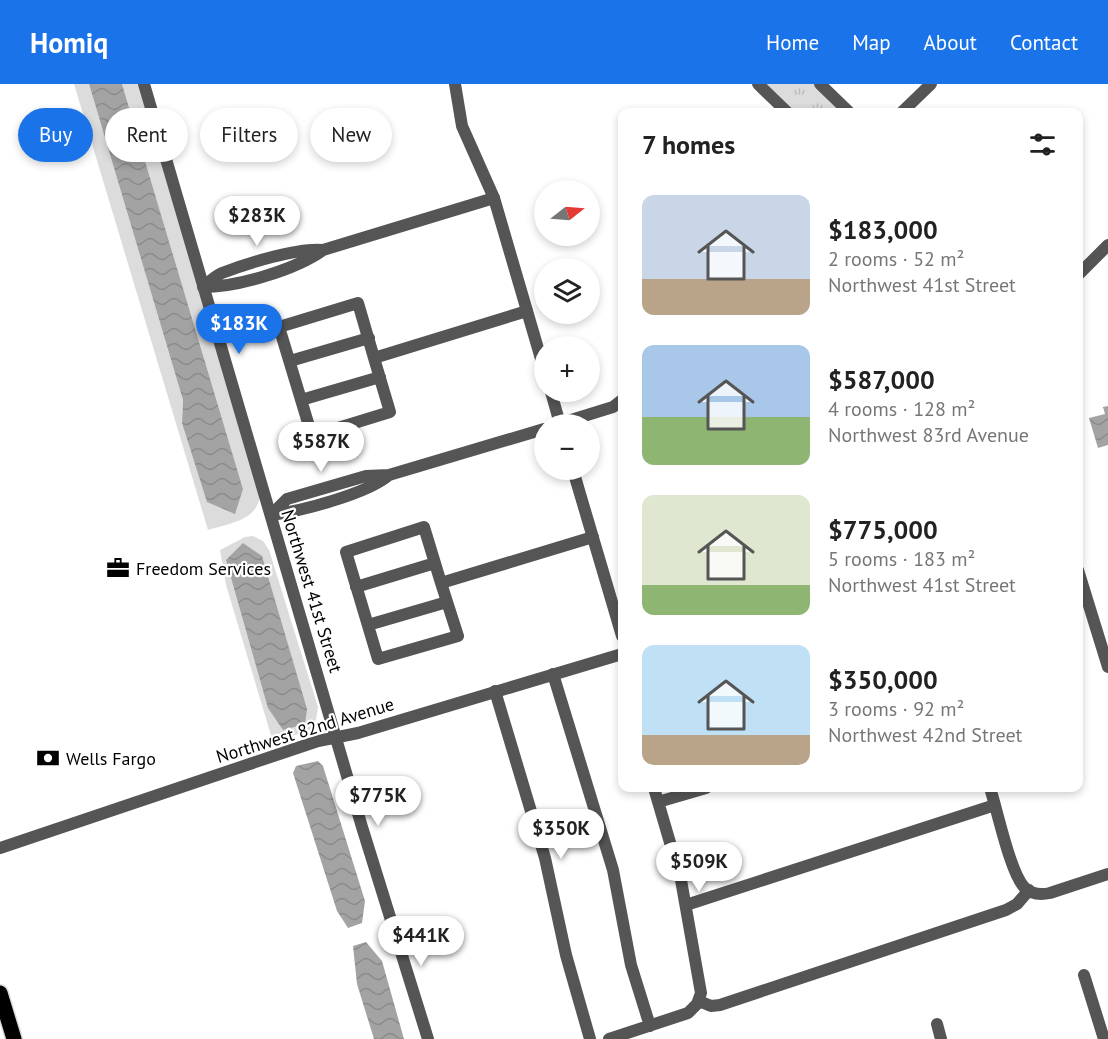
<!DOCTYPE html>
<html lang="en">
<head>
<meta charset="utf-8">
<style>
  :root { --surface:#fff; --page:#f6f6f6; --text:#222; --muted:#767676; --accent:#1a73e8 }
  body { margin:0; font-family:"PT Sans",sans-serif; background:var(--page); color:var(--text); height:100vh; display:flex; flex-direction:column; font-size:22px; white-space:nowrap }
  * { box-sizing:border-box; margin:0 }
  p { font-size:20px; color:var(--muted) }
  .icon { flex:none; width:33px; height:33px; fill:none; stroke:currentColor; stroke-width:2; stroke-linecap:round; stroke-linejoin:round }
  .map { position:relative; flex:1; overflow:hidden }
  .drawer { position:absolute; left:618px; top:24px; width:465px; height:684px; display:flex; flex-direction:column; background:var(--surface); border-radius:12px; box-shadow:0 3px 9px #0003 }
  .drawer>* { flex:none }
  .banner { position:absolute; left:18px; top:24px; width:510px; height:54px; display:flex; gap:12px }
  .needle { width:39px; rotate:73deg }
  .controls { position:absolute; left:534px; top:96px; display:grid; gap:12px }
  .controls a { display:grid; place-items:center; width:66px; height:66px; border-radius:50%; background:var(--surface); box-shadow:0 3px 9px #0003; font-size:30px }
  .price { position:absolute; translate:-50% -51px; padding:0 14px; border-radius:21px; background:#fff; color:#222; font-size:20px; line-height:39px; filter:drop-shadow(0 2px 3px #0008) }
  .price::after { content:''; position:absolute; left:50%; top:36px; width:18px; height:14px; margin-left:-9px; background:inherit; clip-path:polygon(0 0,100% 0,50% 100%) }
  .price.active { background:var(--accent); color:#fff }
  ul { padding:0; list-style:none }
  li { display:flex; align-items:center; gap:18px; height:150px; padding:0 24px }
  li span { display:grid; place-items:center; flex:none; width:168px; height:120px; border-radius:12px; color:#555 }
  li>.icon { margin-inline-start:auto }
  span .icon { width:72px; height:72px; fill:#fffc; stroke-width:1 }
  li b { font-size:26px }
  h2 { display:flex; justify-content:space-between; align-items:center; height:72px; padding:0 24px; font-size:26px }
  .pill { padding:0 21px; border-radius:27px; background:var(--surface); box-shadow:0 3px 9px #0003; font-size:21px; line-height:54px }
  .pill.active { background:var(--accent); color:#fff }
  header { display:flex; align-items:center; gap:36px; box-sizing:border-box; height:84px; padding:0 30px; background:var(--accent); color:#fff }
  header strong { font-size:28px }
  nav { display:flex; gap:33px; margin-inline-start:auto; font-size:21px }
  .map>svg:first-child { display:block }
  .grass { fill:#dcdcdc }
  .park { fill:url(#park-tufts) }
  .water { fill:url(#water-waves) }
  .lines { fill:none; stroke-linecap:round; stroke-linejoin:round }
  .primary-casing { stroke:#dbdbdb; stroke-width:18 }
  .minor { stroke:#555; stroke-width:12 }
  .tertiary { stroke:#555; stroke-width:12 }
  .primary { stroke:#000; stroke-width:15 }
  .labels { text-anchor:middle; dominant-baseline:central; stroke-width:4.5; stroke-linejoin:round; paint-order:stroke }
  .poi-label { font-size:18px; fill:#000; stroke:#fff; text-anchor:start }
  .street-label { font-size:18px; fill:#000; stroke:#fff }
</style>
</head>
<body>
<header>
<strong>Homiq</strong>
<nav><a>Home</a><a>Map</a><a>About</a><a>Contact</a></nav>
</header>
<div class="map">
<svg width="1108" height="955" viewBox="0 0 1108 955">
  <defs>
    <pattern id="park-tufts" width="24" height="20" patternUnits="userSpaceOnUse" patternTransform="scale(1.5)"><rect width="24" height="20" fill="#dcdcdc"/><path d="M3 7l-1-3M5 7V3M7 7l1-3M15 17l-1-3M17 17v-4M19 17l1-3" fill="none" stroke="#bbb"/></pattern>
    <pattern id="water-waves" width="16" height="10" patternUnits="userSpaceOnUse" patternTransform="scale(1.5)"><rect width="16" height="10" fill="#a3a3a3"/><path d="M0 5q4-4 8 0t8 0" fill="none" stroke="#8b8b8b"/></pattern>
  </defs>
  <rect width="100%" height="100%" fill="#fff"/>
  <!-- grass -->
  <path class="grass" d="M74,0H89L183,316L182,339L243,405L122,0H139L260,408C260,436 231,439 208,446Z
    M253,452L263,457L269,466L318,623L315,642L310,646L273,658L226,501L220,466L245,453Z"/>
  <!-- park -->
  <path class="park" d="M765,0H814L843,28H794Z"/>
  <!-- water -->
  <path class="water" d="M89,0H122L243,405L235,430L207,418L182,339L183,316Z
    M1108,322V361L1098,364L1089,334L1105,330L1103,323Z
    M243,459L262,472L307,625L305,640L283,646L268,624L226,476Z
    M318,677L323,682L365,817L362,839L348,844L337,827L293,689L296,682Z
    M366,858L382,877L404,955H374L357,900L353,862Z"/>
  <g class="lines">
    <!-- primary casing -->
    <g class="primary-casing">
      <path id="primary" d="M0,909L14,955"/>
    </g>
    <!-- minor -->
    <path class="minor" d="M758,0L787,28
      M820,0L849,28
      M902,28L931,0
      M1078,191L1108,161
      M203,203C237,203 295,186 323,166L494,114
      M203,203C209,198 215,192 222,189C245,180 299,163 323,166
      M374,274L358,219L279,243L312,352L390,328L374,274L527,227
      M290,277L369,254
      M301,316L380,293
      M558,340L613,323L622,316
      M271,431L287,415L366,392L389,391L544,345
      M271,431C301,427 367,410 389,391
      M1078,486L1108,583
      M441,499L424,443L346,468L378,575L458,552L441,499L593,453
      M356,503L435,479
      M368,541L447,518
      M553,590L613,786L631,881L650,942
      M495,607L545,774L566,871L590,955
      M990,704C997,725 1010,788 1024,803C1031,810 1041,811 1050,809L1108,790
      M658,718L706,704
      M686,821L995,721
      M1084,891L1104,955
      M699,917L711,922L720,921L1006,826L1017,820L1029,806
      M937,940L941,955
      M609,955L688,929L697,920L701,909L681,796L654,704"/>
    <!-- tertiary -->
    <path class="tertiary" d="M144,0L362,743L428,955
      M455,0L462,42L494,114L544,285
      M551,308L560,340
      M573,386L622,552
      M0,764L318,657L358,649L622,570"/>
    <!-- primary -->
    <use href="#primary" class="primary"/>
  </g>
  <!-- icons -->
  <defs>
    <g id="office-bare" transform="scale(1.8)"><path d="M-6-3h4V-5.5h4V-3h4V5H-6ZM-1-4.5V-3h2v-1.5ZM-6 0V1H6V0Z" fill="#000" stroke="#fff" stroke-width="2.5" paint-order="stroke"/></g>
    <g id="bank-bare" transform="scale(1.8)"><path d="M-6-4H6V4H-6ZM0-2.3a2.3 2.3 0 1 0 0 4.6a2.3 2.3 0 1 0 0-4.6Z" fill="#000" stroke="#fff" stroke-width="2.5" paint-order="stroke"/></g>
  </defs>
  <g fill-rule="evenodd">
    <use href="#office-bare" x="118" y="484"/>
    <use href="#bank-bare" x="48" y="674"/>
  </g>
  <g class="labels">
    <!-- poi labels -->
    <g class="poi-label">
      <text x="136" y="484">Freedom Services</text>
      <text x="66" y="674">Wells Fargo</text>
    </g>
    <!-- street labels -->
    <g class="street-label">
      <text transform="translate(312 507) rotate(73)">Northwest 41st Street</text>
      <text transform="translate(305 646) rotate(-17)">Northwest 82nd Avenue</text>
    </g>
  </g>
</svg>
<div class="controls">
<a><svg class="needle" viewBox="-14 -14 28 28"><path d="M0-13l5 13h-10z" fill="#e53935"/><path d="M0 13l5-13h-10z" fill="#767676"/></svg></a>
<a><svg class="icon" aria-label="layers" viewBox="0 0 24 24"><path d="M12 4l9 5-9 5-9-5zM3 14l9 5 9-5"/></svg></a>
<a>+</a>
<a>−</a>
</div>
<b class="price" style="left:257px;top:163px">$283K</b>
<b class="price active" style="left:239px;top:271px">$183K</b>
<b class="price" style="left:321px;top:389px">$587K</b>
<b class="price" style="left:378px;top:743px">$775K</b>
<b class="price" style="left:561px;top:776px">$350K</b>
<b class="price" style="left:699px;top:809px">$509K</b>
<b class="price" style="left:421px;top:883px">$441K</b>
<div class="banner">
<a class="pill active">Buy</a>
<a class="pill">Rent</a>
<a class="pill">Filters</a>
<a class="pill">New</a>
</div>
<section class="drawer">
<h2>7 homes<svg class="icon" aria-label="filters" viewBox="0 0 24 24"><path d="M4 7h16M4 17h16"/><circle cx="9" cy="7" r="2"/><circle cx="15" cy="17" r="2"/></svg></h2>
<ul>
<li><span style="background:linear-gradient(#c9d6e8 70%,#b9a48a 0)"><svg class="icon" aria-label="home" viewBox="0 0 24 24"><path d="M3 11l9-7 9 7M6 9v11h12V9"/></svg></span><div><b>$183,000</b><p>2 rooms · 52 m²</p><p>Northwest 41st Street</p></div></li>
<li><span style="background:linear-gradient(#a9c7e8 60%,#8fb573 0)"><svg class="icon" aria-label="home" viewBox="0 0 24 24"><path d="M3 11l9-7 9 7M6 9v11h12V9"/></svg></span><div><b>$587,000</b><p>4 rooms · 128 m²</p><p>Northwest 83rd Avenue</p></div></li>
<li><span style="background:linear-gradient(#dfe7d0 75%,#8fb573 0)"><svg class="icon" aria-label="home" viewBox="0 0 24 24"><path d="M3 11l9-7 9 7M6 9v11h12V9"/></svg></span><div><b>$775,000</b><p>5 rooms · 183 m²</p><p>Northwest 41st Street</p></div></li>
<li><span style="background:linear-gradient(#bfe0f5 75%,#b9a48a 0)"><svg class="icon" aria-label="home" viewBox="0 0 24 24"><path d="M3 11l9-7 9 7M6 9v11h12V9"/></svg></span><div><b>$350,000</b><p>3 rooms · 92 m²</p><p>Northwest 42nd Street</p></div></li>
</ul>
</section>
</div>
</body>
</html>
